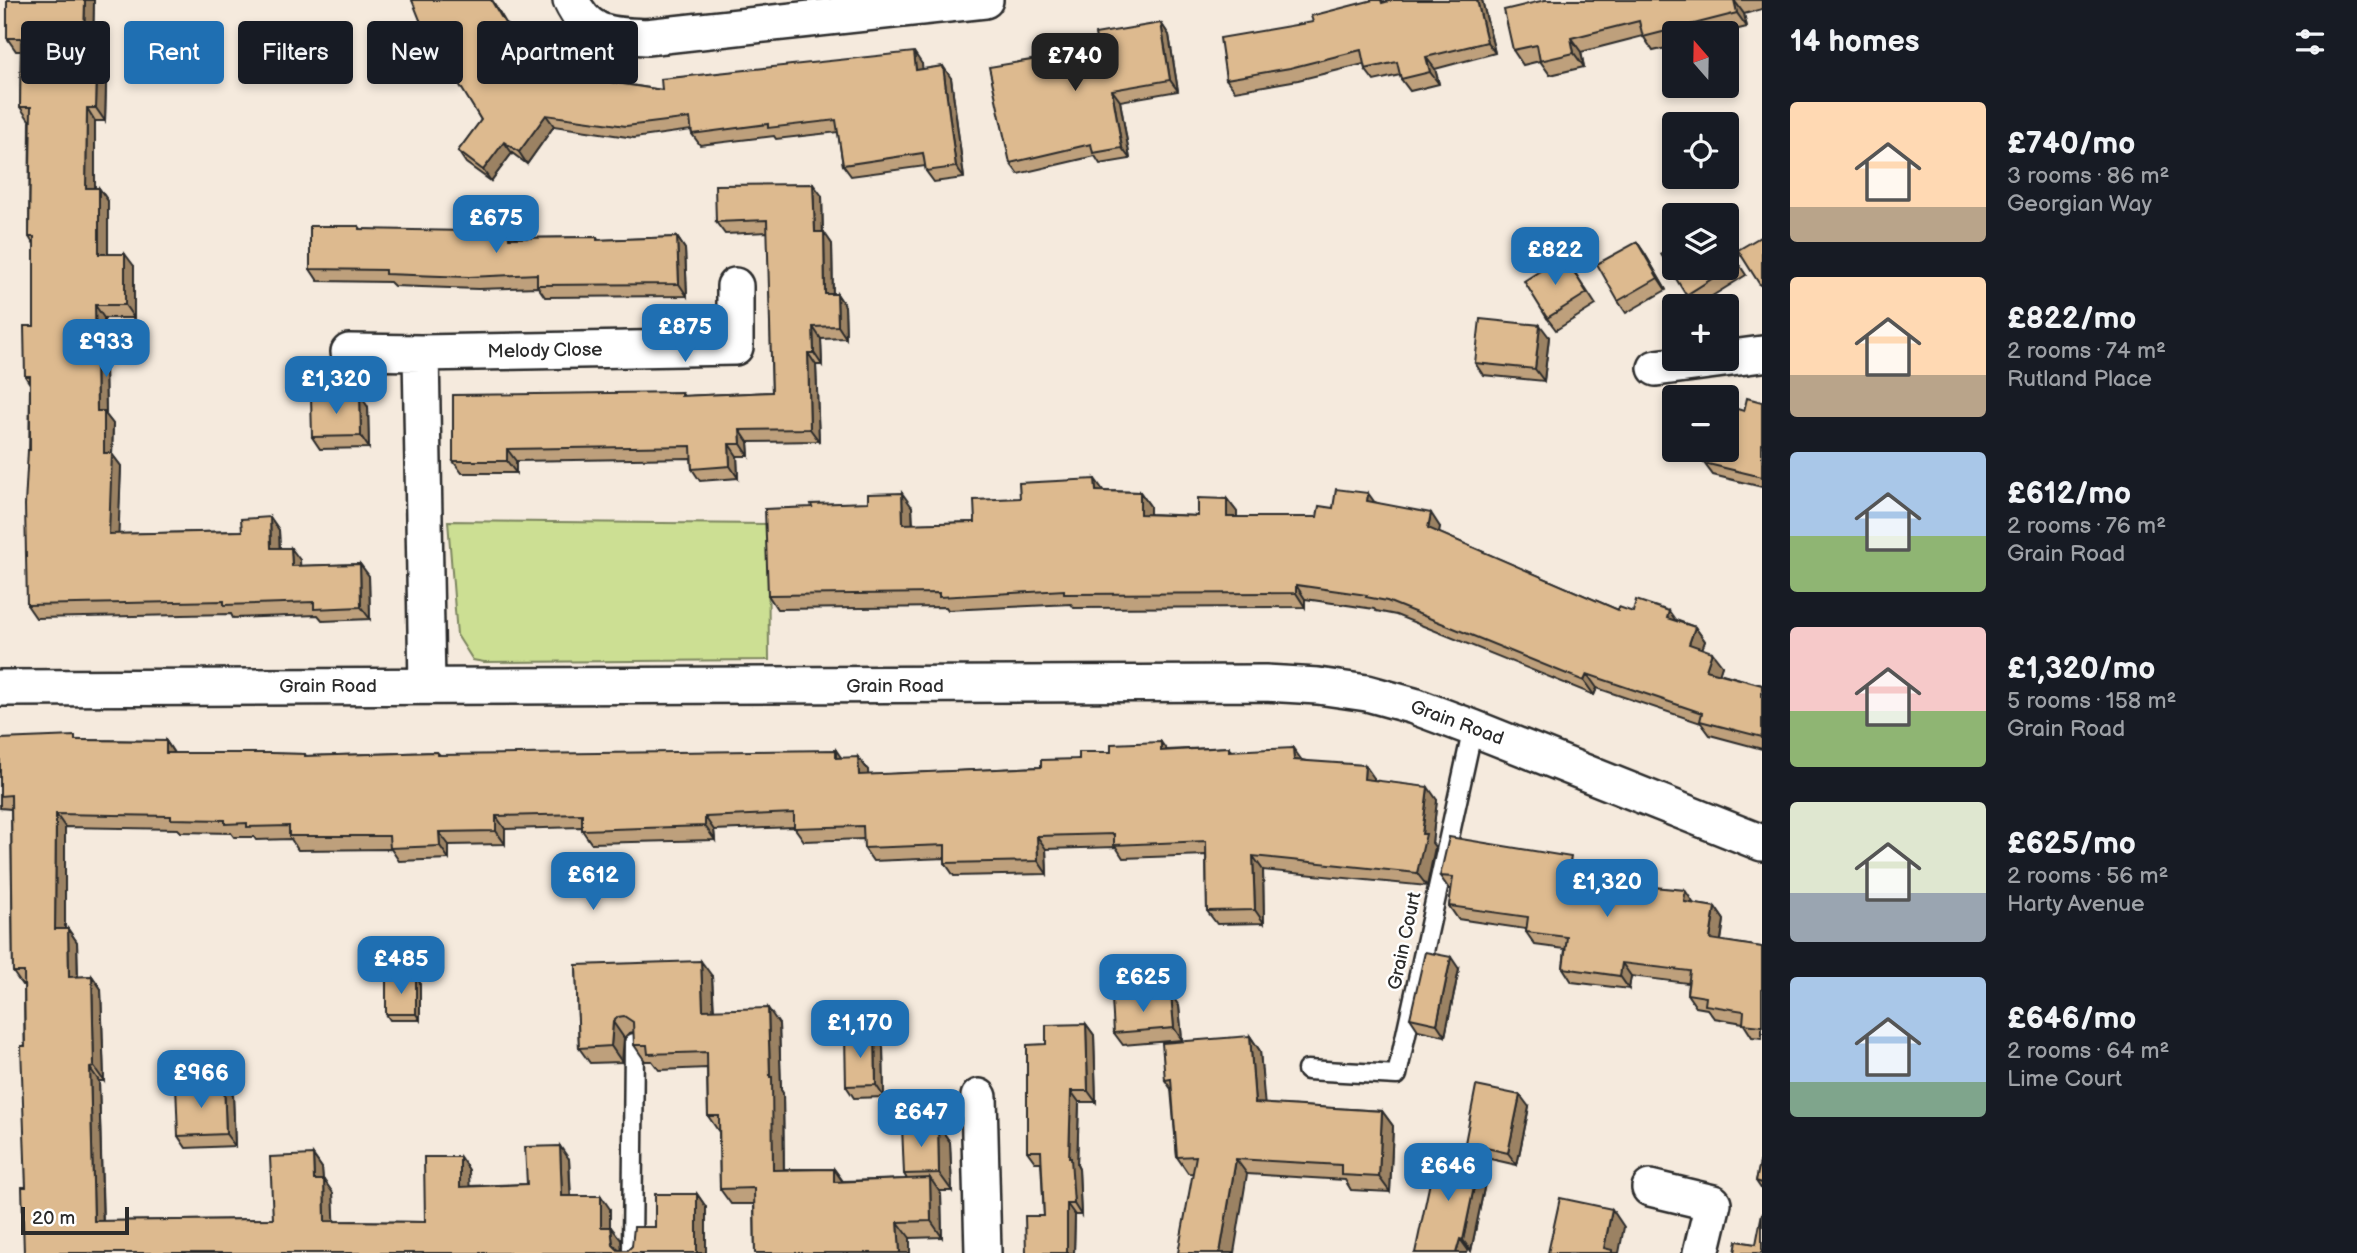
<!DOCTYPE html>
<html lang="en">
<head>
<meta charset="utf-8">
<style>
  :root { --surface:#171b24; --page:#20242c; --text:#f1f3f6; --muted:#9ea1a6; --accent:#1f6fb2 }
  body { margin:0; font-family:"Balsamiq Sans",sans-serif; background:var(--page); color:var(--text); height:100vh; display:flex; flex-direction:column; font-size:26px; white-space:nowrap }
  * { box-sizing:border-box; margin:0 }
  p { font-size:23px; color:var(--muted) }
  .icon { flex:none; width:38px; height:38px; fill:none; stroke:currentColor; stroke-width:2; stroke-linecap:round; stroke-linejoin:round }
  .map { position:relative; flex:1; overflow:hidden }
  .panel { display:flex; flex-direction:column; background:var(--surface); width:595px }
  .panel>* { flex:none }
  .top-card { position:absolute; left:21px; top:21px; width:665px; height:63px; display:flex; gap:14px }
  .needle { width:46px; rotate:340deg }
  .buttons { position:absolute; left:1662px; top:21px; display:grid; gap:14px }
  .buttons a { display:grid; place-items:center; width:77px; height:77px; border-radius:7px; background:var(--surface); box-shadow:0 4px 10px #0003; font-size:35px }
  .scale { position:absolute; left:21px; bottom:18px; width:108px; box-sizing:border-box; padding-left:7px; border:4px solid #2b2b2b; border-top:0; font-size:19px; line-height:24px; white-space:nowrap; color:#2b2b2b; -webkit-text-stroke:5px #fff; paint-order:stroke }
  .price { position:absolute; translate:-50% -60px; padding:0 16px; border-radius:14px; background:var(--accent); color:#fff; font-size:23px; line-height:46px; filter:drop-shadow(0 2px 4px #0008) }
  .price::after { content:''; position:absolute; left:50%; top:42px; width:21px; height:16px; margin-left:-10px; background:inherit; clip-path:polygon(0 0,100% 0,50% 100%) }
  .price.on { background:#222; color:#fff }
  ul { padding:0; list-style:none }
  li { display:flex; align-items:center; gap:21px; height:175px; padding:0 28px }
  li span { display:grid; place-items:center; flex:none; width:196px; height:140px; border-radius:7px; color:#555 }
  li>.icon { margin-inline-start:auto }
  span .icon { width:84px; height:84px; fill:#fffc; stroke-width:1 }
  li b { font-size:30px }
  h2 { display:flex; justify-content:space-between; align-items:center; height:84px; padding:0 28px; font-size:30px }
  .tag { padding:0 24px; border-radius:7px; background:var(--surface); box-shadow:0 4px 10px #0003; font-size:24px; line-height:63px }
  .tag.on { background:var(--accent); color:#fff }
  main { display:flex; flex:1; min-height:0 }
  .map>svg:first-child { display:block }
  .green { fill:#ccdf93; stroke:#7c855f; stroke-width:2 }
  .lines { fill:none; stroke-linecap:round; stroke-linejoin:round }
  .lane-casing { stroke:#2b2b2b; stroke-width:23 }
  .street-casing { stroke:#2b2b2b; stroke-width:40 }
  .lane { stroke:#fff; stroke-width:18 }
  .street { stroke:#fff; stroke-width:35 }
  .wall { fill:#bea07b; stroke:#2b2b2b; stroke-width:2 }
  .shaded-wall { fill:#9b8264; stroke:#2b2b2b; stroke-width:2 }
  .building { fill:#ddba8f; stroke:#2b2b2b; stroke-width:2 }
  .labels { text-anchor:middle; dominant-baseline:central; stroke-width:5; stroke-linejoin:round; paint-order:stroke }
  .street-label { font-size:19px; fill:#2b2b2b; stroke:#fff }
</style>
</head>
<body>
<main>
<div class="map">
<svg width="1762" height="1253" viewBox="0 0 1762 1253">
  <rect width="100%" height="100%" fill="#f5eadd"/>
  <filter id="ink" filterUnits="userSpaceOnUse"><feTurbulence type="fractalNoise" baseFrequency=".0143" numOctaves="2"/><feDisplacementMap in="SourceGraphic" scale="14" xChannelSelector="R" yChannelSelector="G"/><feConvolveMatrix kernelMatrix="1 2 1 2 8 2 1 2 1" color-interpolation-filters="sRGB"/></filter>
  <g filter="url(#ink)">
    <!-- green -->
    <path class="green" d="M448,521L768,524L769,660L484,662L473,660L457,635Z"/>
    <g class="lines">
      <!-- lane casing -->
      <g class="lane-casing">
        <path id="lane" d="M1307,1070L1397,1075L1473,728
          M632,1253L634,1043"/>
      </g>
      <!-- street casing -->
      <g class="street-casing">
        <path id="street" d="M571,0C588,37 611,35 646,37L985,0
          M349,352L421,353L735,347V286
          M421,353L427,685
          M1656,368L1762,354
          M0,688C422,685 843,686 1265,683L1318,686L1367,693L1414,706L1473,728L1762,843
          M979,1097L983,1253
          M1650,1188L1713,1203L1701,1253"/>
      </g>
      <!-- lane -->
      <use href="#lane" class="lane"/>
      <!-- street -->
      <use href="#street" class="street"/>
    </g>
    <!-- wall -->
    <path class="wall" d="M7,0H94L93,36L107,49L105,121H95V188H99L108,201V254L134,266V318H104L106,415L113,424L112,454L121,466L118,534L242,531L270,517L279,530L280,548L300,560V566L360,564L369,576L370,619L323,621L318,615L233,618L231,614L36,618L27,605L30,384L25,376L34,326V245L29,237L30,120H29L20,107L21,51H16L7,38Z
      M412,0H492L534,70L662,90L922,64V69L951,78L964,178L934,182L926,171L925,166L851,176L843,165L838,132L776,139L774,136L700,145L692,134L691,130L634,138L554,126L527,164L512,153L491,181L466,163L458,151L481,120Z
      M1382,0L1384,2L1393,0H1482L1495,53L1435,69L1439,84L1410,91L1401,79L1400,75L1374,81L1365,69L1364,64L1298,80L1235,91L1226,79L1313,22Z
      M1545,0H1762V9L1744,14L1747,27L1722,33H1675V46L1653,51L1643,36L1581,52L1584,67L1550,75L1540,61L1523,65L1513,50Z
      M1161,23L1169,35L1178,91L1120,101L1130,159L1100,164L1095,156L1018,174L1010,163L1098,49Z
      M822,196L823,232L832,244L833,294H837L845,306L846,338L821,339L822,365H816L819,441L748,442L749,456H737L738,478L700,481L692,469L691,458L516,461V473H462L453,461L681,392L684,396L772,392L768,232L725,234L716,222Z
      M359,226L361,229L517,238L597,237L598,240L677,237L685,249L687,296L545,297L538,287L478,289L394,286L390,282L318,281L310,269Z
      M1637,242L1645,254L1666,290L1626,313L1618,301Z
      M1727,246L1746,275L1696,306H1694L1686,295L1727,268Z
      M1572,268L1596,305L1556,330L1547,318Z
      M1549,337L1544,381L1483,375L1475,363Z
      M1762,402V487L1713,475L1704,463L1744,411Z
      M368,407L369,448L320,449L312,437Z
      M1104,491L1140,492L1150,506V514L1198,516L1227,499L1237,512V517H1317L1333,508L1375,502L1440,527L1439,533L1618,610L1676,620L1695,627L1705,641L1702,648L1722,665L1719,673L1762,685V749L1710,735L1701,723L1597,688L1594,695L1396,615L1376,611L1374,609L1305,599V607L1074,608L1071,604L948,610L946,607L777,609L768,595L912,507L913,524L975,522L1020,498Z
      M0,739L166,741L174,753L305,754L306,756L437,752L440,755L841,758L868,770V775L1041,767L1079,759L1166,750L1229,747L1231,751L1302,760L1374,778V780L1437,800L1432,843L1435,847L1427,886L1263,870L1264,923L1217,924L1207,911L1206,855L1123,858L1116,847L1046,849L1047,874L954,876L945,863V858L873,861L864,848V839L804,841L794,827L714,830L715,840L591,843L582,830V827L505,829V844L449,845V859L399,861L391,849L298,850L291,839L256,840L254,837H234L231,833L181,832L178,829L65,827V929H68L77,942L78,977L92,976L101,989L104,1081H99L103,1221L273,1219L313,1155L322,1168L323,1180L333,1193L334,1221L425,1222L460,1157L469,1170V1186L527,1184L569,1159L571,1196L610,1209V1227L621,1240V1250H628L697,1194L706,1207V1253H24L26,1187L24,985H22L13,972L11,809L0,808Z
      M1575,863L1634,870L1643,883L1642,886L1694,904L1715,907L1724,920L1721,941L1762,947V1038L1752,1037L1743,1023L1714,1018L1707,1009L1696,1007L1687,994L1688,983L1631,976L1629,989L1572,982L1563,968L1565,949L1535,945L1526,932V929L1458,919L1449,906L1452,889H1449L1440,876Z
      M576,965L712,976L714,1010L779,1024L781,1090L783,1093L784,1169H834L843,1181L907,1179L904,1174L938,1125L950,1142L952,1191H939L941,1194L942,1237L910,1238V1253H755L754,1204H731L720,1189L719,1132L708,1116L707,1068L659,1070L652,1061H645L634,1045V1032L629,1033L624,1038L622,1062L590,1063L579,1048Z
      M1459,969L1445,1036L1418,1030L1410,1018Z
      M416,977L420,983V1020H390L386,1014Z
      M1179,1006L1182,1040L1123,1045L1114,1033Z
      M1086,1024L1094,1035L1096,1102H1079L1077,1165L1079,1169L1081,1215H1075L1074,1253H1026L1044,1216L1041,1162H1035L1027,1151L1046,1044Z
      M875,1035L883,1047L884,1097L854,1098L846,1086Z
      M1250,1036L1260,1051L1264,1104L1382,1111L1393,1126L1390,1192L1351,1190L1345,1180L1247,1174L1188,1173L1177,1157L1171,1089L1165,1080Z
      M224,1083L233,1095L235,1146L186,1148L178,1136Z
      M1529,1107L1517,1165L1473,1155L1465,1143Z
      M1762,1148V1190L1756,1181L1760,1163Z
      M1488,1169L1471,1251L1468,1250L1467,1253H1415Z"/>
    <!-- shaded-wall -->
    <path class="shaded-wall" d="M85,0H94L93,49L84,36Z
      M491,0H492L541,82L533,70Z
      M1477,0H1482L1495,53L1487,42Z
      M1734,0L1744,14L1747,27L1737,13Z
      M1161,23L1169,35L1178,91L1170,80Z
      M98,36L107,49L105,121L96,108Z
      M1571,38L1581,52L1584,67L1574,53Z
      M914,52L922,64L924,82L916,70Z
      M1426,57L1435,69L1439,84L1430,72Z
      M943,66L951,78L964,178L956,167Z
      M1112,90L1120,101L1130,159L1122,148Z
      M87,108L95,121V201L86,188Z
      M546,115L554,126L527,164L519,152Z
      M504,142L512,153L491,181L483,170Z
      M813,184L822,196L823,244L815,232Z
      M99,188L108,201V266L99,254Z
      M508,226L517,238H509Z
      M824,232L832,244L833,306L825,294Z
      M677,237L685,249L687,296L679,284Z
      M1637,242L1645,254L1666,290L1658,278Z
      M125,254L134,266V318L125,305Z
      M837,294L845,306L846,338L838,326Z
      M95,305L104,318L106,415L113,424L112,454L121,466L118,547L109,534L104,453L97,411Z
      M1540,325L1549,337L1544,381L1535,369Z
      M813,327L821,339L822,365L814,353Z
      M808,353L816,365L819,441L810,429Z
      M360,395L368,407L369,448L361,436Z
      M740,430L748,442L749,456L741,444Z
      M729,444L737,456L738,478L730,466Z
      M507,449L516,461V473L507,461Z
      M1095,479L1105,493L1096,491Z
      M1140,492L1150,506V528L1140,514Z
      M902,493L912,507L913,538L903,524Z
      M1368,493L1378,507L1367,501Z
      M1227,499L1237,512V531L1227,517Z
      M1431,513L1440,527L1437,542L1428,528Z
      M270,517L279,530L280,561L271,548Z
      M291,548L300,560L301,579L292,566Z
      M360,564L369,576L370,619L361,607Z
      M1296,585L1305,599V607L1296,593Z
      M1669,611L1679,625L1667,618Z
      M1695,627L1705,641L1699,658L1689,644Z
      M1712,652L1722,665L1716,684L1706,670Z
      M1587,674L1597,688L1594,695L1584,681Z
      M166,741L175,755L166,753Z
      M1161,742L1170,755L1161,751Z
      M1293,748L1303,762L1294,760Z
      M836,750L845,763L836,758Z
      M858,757L868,770L869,788L859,775Z
      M1365,765L1374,778L1373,792L1364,779Z
      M1428,787L1437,800L1432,843L1435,847L1427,886L1417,873Z
      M56,814L65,827V943L55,929Z
      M496,816L505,829V844L496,831Z
      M705,817L714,830L715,840L705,826Z
      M439,832L449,845V859L440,846Z
      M1037,836L1046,849L1047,874L1038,861Z
      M1253,856L1263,870L1264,923L1255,910Z
      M1634,870L1643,883L1641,898L1632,885Z
      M1685,890L1694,904L1684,902Z
      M1715,907L1724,920L1719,952L1710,939Z
      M68,929L77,942L78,990L69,977Z
      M1451,957L1459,969L1445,1036L1437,1024Z
      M701,961L712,976L714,1026L703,1010Z
      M1622,963L1631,976L1629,989L1620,976Z
      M92,976L101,989L104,1081L94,1067Z
      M416,977L420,983V1020L416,1014Z
      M1171,994L1179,1006L1182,1040L1174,1028Z
      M768,1008L779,1024L781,1090L783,1093L784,1185L773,1170Z
      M613,1022L624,1038L622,1062L611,1046Z
      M1086,1024L1094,1035L1096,1102L1088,1091Z
      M875,1035L883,1047L884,1097L876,1085Z
      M1250,1036L1260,1051L1266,1119L1255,1103Z
      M90,1068L99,1081L103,1234L94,1221Z
      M224,1083L233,1095L235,1146L226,1134Z
      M1071,1091L1079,1102L1077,1165L1079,1169L1081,1215L1074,1204L1069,1158Z
      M1520,1095L1529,1107L1517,1165L1508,1153Z
      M1382,1111L1393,1126L1390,1192L1379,1177Z
      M938,1125L950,1142L952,1191L939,1173Z
      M560,1146L569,1159L571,1210L562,1196Z
      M313,1155L322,1168L324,1194L314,1180Z
      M460,1157L469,1170L470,1200L460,1187Z
      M1480,1158L1488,1169L1471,1251L1463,1240Z
      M1236,1159L1247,1174L1234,1253H1220Z
      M834,1169L845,1185L834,1182Z
      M930,1178L941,1194L942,1237L931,1221Z
      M324,1180L333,1193L335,1234L325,1221Z
      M697,1194L706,1207V1253H697Z
      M601,1196L610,1209V1240L601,1227Z
      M1067,1204L1075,1215L1074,1253H1067Z
      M1612,1209L1624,1227L1619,1253H1607L1604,1248Z
      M898,1222L910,1238V1253H900Z
      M611,1227L621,1240L622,1253L613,1245Z
      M1460,1239L1468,1250L1467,1253H1456Z"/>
    <!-- building -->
    <path class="building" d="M7,0H85L84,36H98L96,108H87L86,188H99V254H125V305H95L97,411H104V453H112L109,534L242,531L241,519L270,517L271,548H291L292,566L360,564L361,607L314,609V602L224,605V601L27,605L25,505L28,450H30V376H25L24,326H34V237H29L31,107H20L21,38H7Z
      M412,0H491L533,70L662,90L661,79L914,52L916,70L943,66L956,167L926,171L923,153L843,165L836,120L768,128V124L692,134L690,118L626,126L546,115L519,152L504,142L483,170L458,151L481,120L420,20Z
      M1373,0H1381L1382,3L1393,0H1477L1487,42L1426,57L1430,72L1401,79L1397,62L1365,69L1361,50L1290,68L1226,79L1220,38L1313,22L1311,16Z
      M1545,0H1734L1737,13L1643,37L1639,21L1571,38L1574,53L1540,61L1537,45L1513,50L1504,10Z
      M1161,23L1170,80L1112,90L1122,148L1093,153L1091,144L1010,163L989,67L1098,49L1095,34Z
      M813,184L815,232H824L825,294H837L838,326L813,327L814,353H808L810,429L740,430L741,444H729L730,466L692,469L691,446L507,449V461H453V395L681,392V396L772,392L767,220L716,222L715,185Z
      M310,226H359V229L467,231V227L508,226L509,238L597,237V240L677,237L679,284L537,285V274L469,277L385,274V270L310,269Z
      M1762,236V284L1760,285L1738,250Z
      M1637,242L1658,278L1618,301L1597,264Z
      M1675,245V268H1727V247L1737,263L1686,295L1661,254Z
      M1564,256L1587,293L1547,318L1524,281Z
      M1480,319L1540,325L1535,369L1475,363Z
      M360,395L361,436L312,437L311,396Z
      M1747,398L1762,402V477L1704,463L1708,450H1727V406L1744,411Z
      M1095,479L1096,491L1140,492V514L1198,516V498L1227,499V517H1317L1319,506L1333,508L1336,489L1368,493L1367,501L1431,513L1428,528L1618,610L1619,607L1633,612L1636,600L1669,611L1667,618L1695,627L1689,644L1712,652L1706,670L1762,685V737L1700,721L1702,713L1587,674L1584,681L1387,601L1366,597L1367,595L1296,585V593L1064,594V590L939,597V593L768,595L765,509L812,507L811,504L868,502V494L902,493L903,524L975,522L974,500L1020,498L1019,483Z
      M75,736V740L166,741V753H271L305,754V756L437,752L438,755L836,750V758L858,757L859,775L1041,767V760L1079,759V752H1111V744L1161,742V751L1229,747V751L1293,748L1294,760L1365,765L1364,779L1428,787L1422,834H1426L1417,873L1253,856L1255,910L1207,911L1206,841L1114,845V834L1037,836L1038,861L945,863V845L864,848L863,826L794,828V813L705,817V826L582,830V814L496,816V831L439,832L440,846L390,848L389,836H289V826L247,827V823L225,824V820L171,819V816L56,814L55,929H68L69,977L92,976L94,1067L90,1068L94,1221L273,1219L270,1157L313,1155L314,1180H324L325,1221L425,1222L424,1157H460V1187L527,1184L525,1147L560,1146L562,1196H601V1227H611L613,1245L618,1250H628L632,1246L634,1227H655V1194H697V1253H24L22,1187H26L21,1046H25L24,972H13L11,795L0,796V739Z
      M1449,837L1571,857L1570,862L1634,870L1632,885L1685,890L1684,902L1715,907L1710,939L1762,947V1026L1743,1024L1744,1011L1705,1005L1706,997L1687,994L1690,971L1622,963L1620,976L1563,968L1567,937L1526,932L1528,917L1449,906L1453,877L1440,876Z
      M1425,952L1451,957L1437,1024L1410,1018Z
      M701,961L703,1010L768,1008L770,1077H772L773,1170L834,1169V1182L930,1178L931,1221L898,1222L900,1253H755L754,1188L720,1189L719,1116H708L707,1052L648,1054L647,1045H634L633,1022L624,1016L618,1017L613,1022L611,1046L579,1048L576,965Z
      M386,977H416V1014H386Z
      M1171,994L1174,1028L1114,1033L1112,999Z
      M1086,1024L1088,1091H1071L1069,1158H1071L1074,1204H1067V1253H1026L1025,1216H1044L1041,1151H1027V1045L1046,1044V1025Z
      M875,1035L876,1085L846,1086L845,1036Z
      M1250,1036L1255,1103L1382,1111L1379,1177L1341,1175V1165L1236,1159L1220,1253H1178L1196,1156L1177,1157L1171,1079L1165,1080L1162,1043Z
      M224,1083L226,1134L178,1136L176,1085Z
      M1476,1086L1520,1095L1508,1153L1465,1143Z
      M938,1125L939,1173L904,1174L902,1126Z
      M1762,1148V1183L1756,1181L1760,1163Z
      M1437,1149L1480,1158L1463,1240L1460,1239L1456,1253H1415Z
      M1560,1198L1612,1209L1604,1248L1612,1250V1253H1548Z
      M1762,1213V1253H1735L1737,1241L1756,1244Z"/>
  </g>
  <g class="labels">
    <!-- street labels -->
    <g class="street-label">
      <text transform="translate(545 351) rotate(-1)">Melody Close</text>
      <text x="328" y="686">Grain Road</text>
      <text x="895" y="686">Grain Road</text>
      <text transform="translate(1457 723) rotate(20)">Grain Road</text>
      <text transform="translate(1405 941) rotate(-78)">Grain Court</text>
    </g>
  </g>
</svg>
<div class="buttons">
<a><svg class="needle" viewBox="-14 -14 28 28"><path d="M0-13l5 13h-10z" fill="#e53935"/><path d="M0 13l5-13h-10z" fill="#9ea1a6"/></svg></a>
<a><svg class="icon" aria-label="locate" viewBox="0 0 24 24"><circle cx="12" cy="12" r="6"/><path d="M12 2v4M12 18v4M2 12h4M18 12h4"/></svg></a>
<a><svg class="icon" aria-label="layers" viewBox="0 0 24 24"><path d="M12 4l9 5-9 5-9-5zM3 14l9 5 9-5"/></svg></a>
<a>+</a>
<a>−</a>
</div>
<div class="scale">20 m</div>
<b class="price on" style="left:1075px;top:93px">£740</b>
<b class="price" style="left:496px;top:255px">£675</b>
<b class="price" style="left:1555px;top:287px">£822</b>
<b class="price" style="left:685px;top:364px">£875</b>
<b class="price" style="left:106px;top:379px">£933</b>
<b class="price" style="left:336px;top:416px">£1,320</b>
<b class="price" style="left:593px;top:912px">£612</b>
<b class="price" style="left:1607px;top:919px">£1,320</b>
<b class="price" style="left:401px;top:996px">£485</b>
<b class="price" style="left:1143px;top:1014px">£625</b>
<b class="price" style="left:860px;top:1060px">£1,170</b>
<b class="price" style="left:201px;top:1110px">£966</b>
<b class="price" style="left:921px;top:1149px">£647</b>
<b class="price" style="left:1448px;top:1203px">£646</b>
<div class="top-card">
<a class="tag">Buy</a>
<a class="tag on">Rent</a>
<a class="tag">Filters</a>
<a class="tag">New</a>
<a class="tag">Apartment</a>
</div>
</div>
<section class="panel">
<h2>14 homes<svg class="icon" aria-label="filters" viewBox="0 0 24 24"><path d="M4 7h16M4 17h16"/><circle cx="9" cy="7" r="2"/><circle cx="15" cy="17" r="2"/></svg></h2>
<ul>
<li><span style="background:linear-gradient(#ffd9b3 75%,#b9a48a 0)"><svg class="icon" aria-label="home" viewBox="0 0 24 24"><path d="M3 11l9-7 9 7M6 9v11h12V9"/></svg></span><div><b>£740/mo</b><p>3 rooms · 86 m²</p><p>Georgian Way</p></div></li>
<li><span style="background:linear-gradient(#ffd9b3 70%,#b9a48a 0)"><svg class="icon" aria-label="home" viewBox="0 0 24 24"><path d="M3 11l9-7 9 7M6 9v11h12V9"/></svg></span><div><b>£822/mo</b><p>2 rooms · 74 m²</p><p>Rutland Place</p></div></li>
<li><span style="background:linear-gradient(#a9c7e8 60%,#8fb573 0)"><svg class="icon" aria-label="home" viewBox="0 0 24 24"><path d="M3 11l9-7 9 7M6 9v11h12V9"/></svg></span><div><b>£612/mo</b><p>2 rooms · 76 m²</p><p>Grain Road</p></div></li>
<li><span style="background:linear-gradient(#f6c9c9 60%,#8fb573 0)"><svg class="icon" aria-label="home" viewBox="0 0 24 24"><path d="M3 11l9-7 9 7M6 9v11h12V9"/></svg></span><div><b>£1,320/mo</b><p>5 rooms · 158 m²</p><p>Grain Road</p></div></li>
<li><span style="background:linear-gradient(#dfe7d0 65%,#9aa5b1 0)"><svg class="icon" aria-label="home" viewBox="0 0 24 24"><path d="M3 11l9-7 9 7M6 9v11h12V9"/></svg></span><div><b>£625/mo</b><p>2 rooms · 56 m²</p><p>Harty Avenue</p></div></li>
<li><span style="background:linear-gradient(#a9c7e8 75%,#7fa58c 0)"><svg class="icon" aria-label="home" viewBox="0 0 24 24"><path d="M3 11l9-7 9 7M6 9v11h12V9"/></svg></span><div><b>£646/mo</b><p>2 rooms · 64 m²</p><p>Lime Court</p></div></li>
</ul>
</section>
</main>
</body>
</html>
